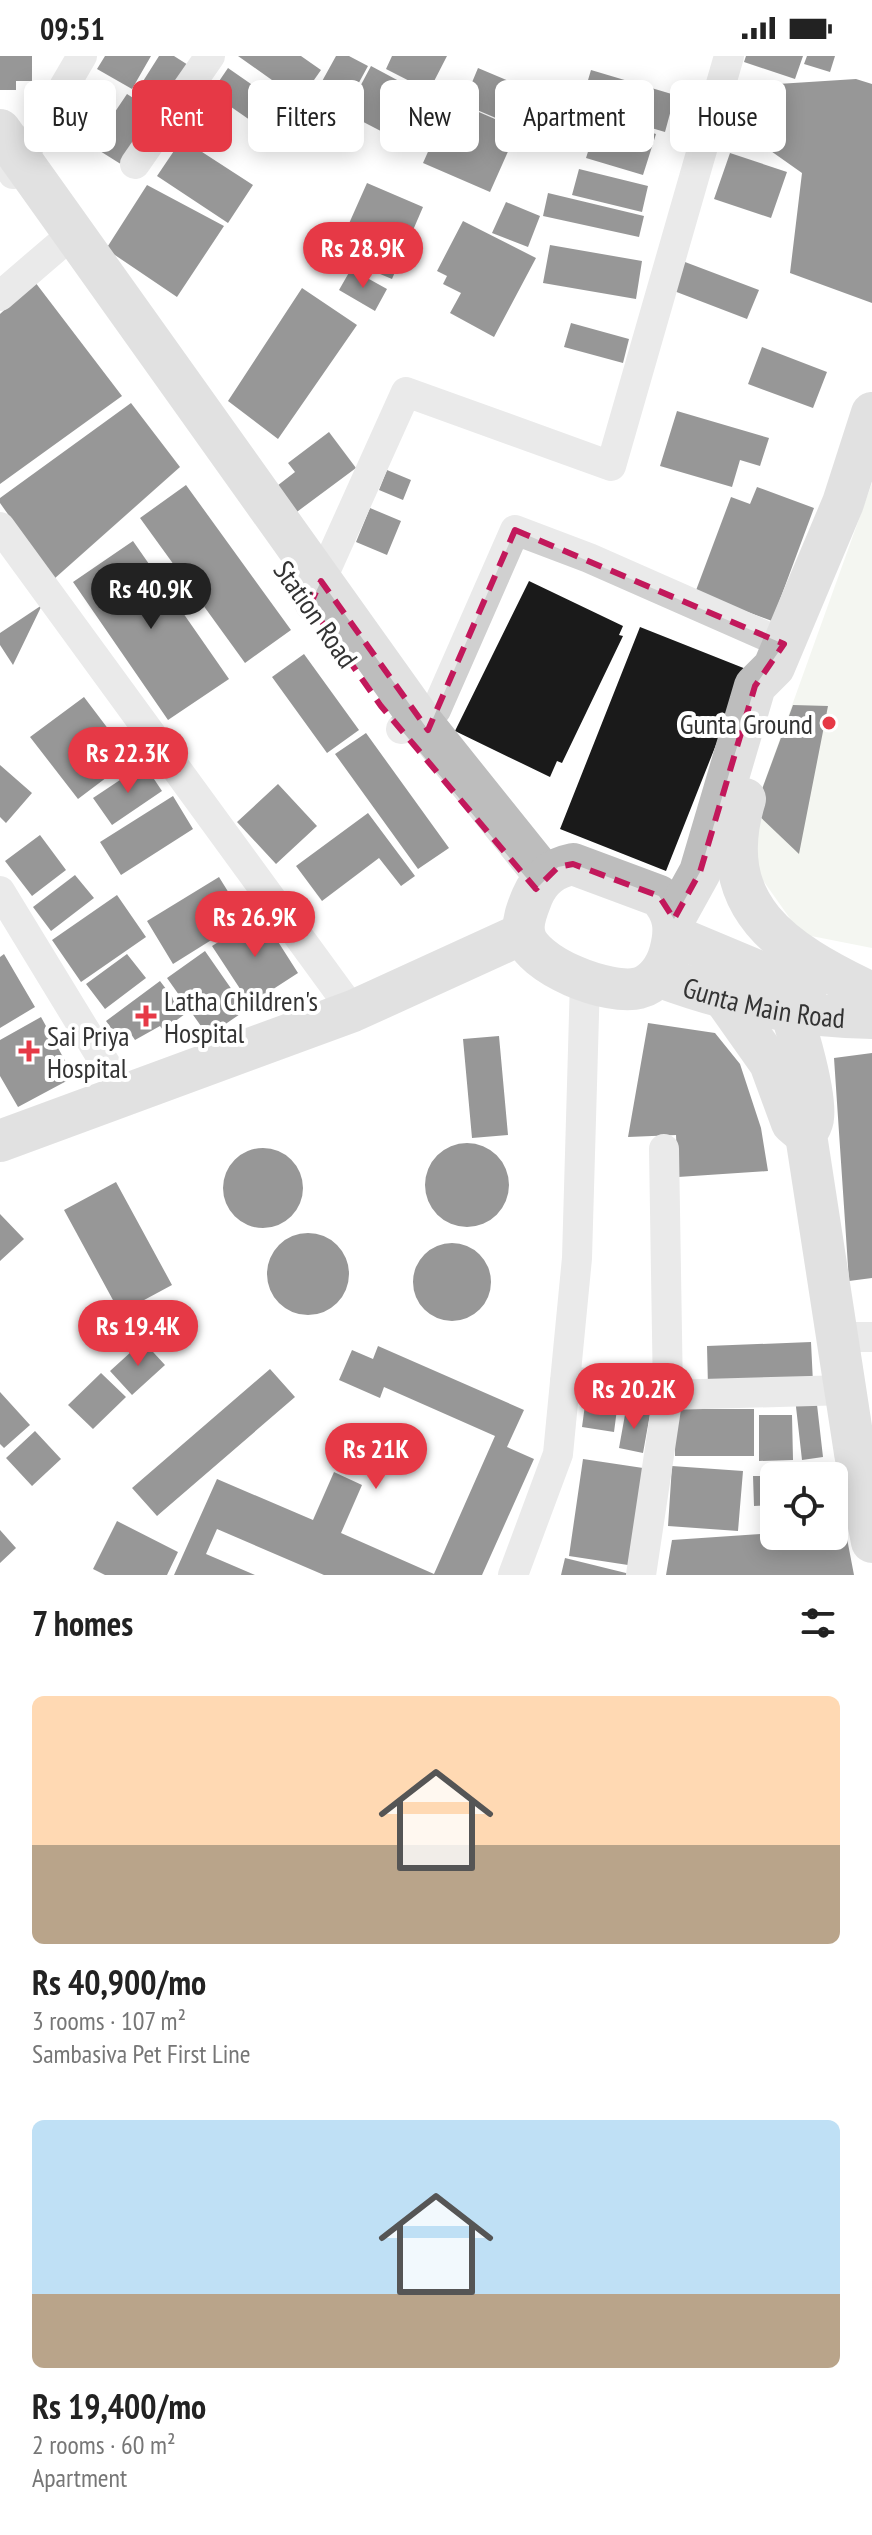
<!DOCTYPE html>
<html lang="en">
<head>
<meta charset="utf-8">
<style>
  :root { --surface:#fff; --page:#f2f2f2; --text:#222; --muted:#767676; --accent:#e63946 }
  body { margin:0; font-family:"PT Sans Narrow",sans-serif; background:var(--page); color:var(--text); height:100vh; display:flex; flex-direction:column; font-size:30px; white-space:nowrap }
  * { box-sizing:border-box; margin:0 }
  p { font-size:26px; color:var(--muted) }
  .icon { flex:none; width:44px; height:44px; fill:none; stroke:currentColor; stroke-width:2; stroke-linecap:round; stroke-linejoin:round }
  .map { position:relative; height:1519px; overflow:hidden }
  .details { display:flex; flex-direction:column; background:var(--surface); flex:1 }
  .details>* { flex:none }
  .banner { position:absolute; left:24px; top:24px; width:824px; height:72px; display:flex; gap:16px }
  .tools { position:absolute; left:760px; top:1406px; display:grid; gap:16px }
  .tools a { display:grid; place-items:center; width:88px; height:88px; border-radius:12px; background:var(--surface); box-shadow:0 4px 20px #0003; font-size:40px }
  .price { position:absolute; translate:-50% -68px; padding:0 18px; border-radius:28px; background:var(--accent); color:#fff; font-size:26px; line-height:52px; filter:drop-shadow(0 2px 4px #0008) }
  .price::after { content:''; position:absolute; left:50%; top:48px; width:24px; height:18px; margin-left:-12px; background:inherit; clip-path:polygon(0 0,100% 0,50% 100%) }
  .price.on { background:#222; color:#fff }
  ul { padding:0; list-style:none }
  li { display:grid; align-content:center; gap:16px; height:424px; padding:0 32px }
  li span { display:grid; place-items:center; height:248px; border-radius:12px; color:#555 }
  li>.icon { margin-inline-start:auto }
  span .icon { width:144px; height:144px; fill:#fffc; stroke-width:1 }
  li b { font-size:34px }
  h2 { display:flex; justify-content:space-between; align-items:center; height:96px; padding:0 32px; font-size:34px }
  .chip { padding:0 28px; border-radius:12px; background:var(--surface); box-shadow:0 4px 20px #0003; font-size:28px; line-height:72px }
  .chip.on { background:var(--accent); color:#fff }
  .status { display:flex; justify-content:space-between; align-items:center; height:56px; padding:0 40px; background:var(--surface); direction:ltr }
  .status svg { height:22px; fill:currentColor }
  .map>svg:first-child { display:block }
  .green { fill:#e6ecdf }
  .building { fill:#1a1a1a }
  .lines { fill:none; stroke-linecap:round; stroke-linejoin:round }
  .street { stroke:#d0d0d0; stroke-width:30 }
  .secondary { stroke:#bdbdbd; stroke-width:42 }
  .marked { fill:none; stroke:#c2185b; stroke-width:6; stroke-dasharray:16 10; stroke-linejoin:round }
  .poi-dot { fill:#e63946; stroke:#fff; stroke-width:3 }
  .labels { text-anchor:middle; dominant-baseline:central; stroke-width:8; stroke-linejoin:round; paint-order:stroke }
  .street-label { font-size:28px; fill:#333; stroke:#fff }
  .poi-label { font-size:28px; fill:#333; stroke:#fff; text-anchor:start }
</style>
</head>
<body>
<div class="status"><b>09:51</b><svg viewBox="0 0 49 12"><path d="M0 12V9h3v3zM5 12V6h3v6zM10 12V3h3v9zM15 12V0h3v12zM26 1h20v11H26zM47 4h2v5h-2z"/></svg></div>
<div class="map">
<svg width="872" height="1519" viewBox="0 0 872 1519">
  <rect width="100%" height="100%" fill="#fff"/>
  <!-- green -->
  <path class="green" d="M872,427V892L801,878L752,809L754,755Z"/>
  <!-- building -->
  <path class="building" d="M0,0H32V25H16V34H0Z
    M105,0H151L132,33L97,13Z
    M159,0H174L196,14L173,51L140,30Z
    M238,0H301L321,14L300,44Z
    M336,0H349L368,10L344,54L315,38Z
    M392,0H447L429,35L386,13Z
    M746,0H803L795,23L744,6Z
    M807,0H835L830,16L804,8Z
    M371,10L427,40L402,86L346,57Z
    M228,12L297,60L280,85L211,37Z
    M478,12L579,55L564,91L463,48Z
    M591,14L675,39L665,76L580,51Z
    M856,23L872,28V247L790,217L802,117L723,61L732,31Z
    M127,38L161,60L127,112L92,90Z
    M210,39L230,51L207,86L188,73Z
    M451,44L518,73L490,136L423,107Z
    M599,61L656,78L643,119L586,102Z
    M182,83L253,129L228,167L157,120Z
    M730,97L787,116L771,162L714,143Z
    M579,113L648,130L642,156L572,139Z
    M367,127L423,151L392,223L335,199Z
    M147,129L224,170L177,241L106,193Z
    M548,137L644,160L639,181L543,160Z
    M506,146L540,160L528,191L492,177Z
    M463,165L536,202L494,281L450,257L461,237L443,228L447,220L437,215Z
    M550,189L642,205L636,243L543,227Z
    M685,206L759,234L747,263L674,235Z
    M351,213L387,233L375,255L339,234Z
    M35,226L122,340L0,428V258Z
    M302,232L357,269L278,383L228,345Z
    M571,267L629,283L623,307L564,291Z
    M762,291L827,316L813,352L748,328Z
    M131,347L180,411L54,523L0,447V442Z
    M677,355L769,382L760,410L740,404L732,431L660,410Z
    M329,376L356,412L286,464L264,440L295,416L288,407Z
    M387,414L411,424L403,444L379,434Z
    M186,429L291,574L245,607L140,462Z
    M757,431L814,452L772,565L695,537L731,441L750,448Z
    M370,452L401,465L387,499L356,486Z
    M133,485L229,623L168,664L73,526Z
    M529,525L623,570L619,579L623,580L562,707L557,705L550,721L455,675Z
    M42,549L13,609L0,589V577Z
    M640,571L746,613L666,815L560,773Z
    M304,598L359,674L327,697L272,621Z
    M84,641L131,703L78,743L30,681Z
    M793,649L828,650L799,798L754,755Z
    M366,677L449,792L418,813L335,698Z
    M144,708L162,735L112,769L93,742Z
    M0,709L32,737L6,767L0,761Z
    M278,728L317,770L276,808L237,766Z
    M173,740L193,773L121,819L100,786Z
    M368,757L415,820L401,830L379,802L322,845L296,810Z
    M40,779L66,814L32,840L5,805Z
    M75,819L94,842L51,875L33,851Z
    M219,821L245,863L173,908L147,865Z
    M117,839L146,881L81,926L52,884Z
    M261,859L298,917L250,948L212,890Z
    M205,895L246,954L208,980L167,922Z
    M4,898L35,951L0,972V901Z
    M127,898L146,922L105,953L86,928Z
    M160,925L185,958L163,974L160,970L135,984L131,978L121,986L106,965Z
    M41,961L74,1021L18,1051L0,1020V984Z
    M648,967L715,977L740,1008L761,1072L768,1115L678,1121L676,1079L628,1081Z
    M499,980L508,1079L472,1082L463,983Z
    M872,997V1222L849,1225L834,1002Z
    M425 1129a42 42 0 1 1 84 0a42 42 0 1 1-84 0Z
    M223 1132a40 40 0 1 1 80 0a40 40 0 1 1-80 0Z
    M116,1126L172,1229L120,1257L64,1154Z
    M0,1158L24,1183L0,1205Z
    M267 1218a41 41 0 1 1 82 0a41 41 0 1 1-82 0Z
    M413 1226a39 39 0 1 1 78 0a39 39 0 1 1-78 0Z
    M143,1285L165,1309L132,1339L110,1315Z
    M811,1286L813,1327L708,1331L707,1290Z
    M378,1290L524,1354L507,1391L534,1403L482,1519H324L217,1473L206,1498L255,1519H174L217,1423L313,1464L334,1416L362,1429L341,1477L434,1518L495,1380L384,1331L380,1342L339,1324L352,1294L373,1303Z
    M270,1313L295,1341L157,1460L132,1432Z
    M101,1317L126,1341L93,1373L68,1349Z
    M587,1334L619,1338L614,1376L582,1371Z
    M0,1336L30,1369L4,1392L0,1388Z
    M816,1340L823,1401L802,1404L795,1342Z
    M626,1353L650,1358L643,1397L619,1392Z
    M675,1353H754V1400H675Z
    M759,1359H792L793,1404L759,1405Z
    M35,1375L61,1403L32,1430L6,1402Z
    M583,1403L643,1412L628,1509L569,1500Z
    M672,1410L743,1415L738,1475L668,1470Z
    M753,1420H774V1449L754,1450Z
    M117,1465L178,1496L167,1519H105L93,1513Z
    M845,1472L854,1519H666L672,1484L774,1477V1480H834V1473Z
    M0,1474L16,1492L0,1507Z
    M565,1502L630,1518V1519H561Z"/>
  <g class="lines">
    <!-- street -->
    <path class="street" d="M135,108L210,0
      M13,118L82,0
      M0,240L57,191
      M0,471L353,955
      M310,549L406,336L611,410L729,0
      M401,673L424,669L436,654L515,474L589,502L784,588
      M0,835L125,1040
      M838,1281H872
      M565,1324L668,1339L847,1334
      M513,1519L558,1398L577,1202L585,924
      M641,1519L668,1339L664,1093"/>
    <!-- secondary -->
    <g class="secondary">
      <path d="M0,74L424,669L545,820"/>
      <path d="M745,743C712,851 784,895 869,936"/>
      <path d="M573,808L659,840C675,857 676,874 670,896C666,911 655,928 639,932C610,940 530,910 524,877C522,865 528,851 532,841C540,822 553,812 573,808Z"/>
      <path d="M674,863L700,816L755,630L774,611L843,447L872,357"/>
      <path d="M674,880L781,925L807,930"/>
      <path id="s1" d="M658,920C727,946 798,961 872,962"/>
      <path d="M781,925C791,954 817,1035 813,1062C813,1068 808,1074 806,1079L855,1397L872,1486"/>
      <path d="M724,942L770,1007L792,1067L806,1079"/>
      <path d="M0,1085L353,955L524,877"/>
    </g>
  </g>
  <!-- marked area -->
  <path d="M0 0H872V1519H0ZM515,474L784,588L755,630L700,816L674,863L659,840L573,808L558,811L536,833L381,650L310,549L321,525L428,674Z" fill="#fff" fill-opacity=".55" fill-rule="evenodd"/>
  <path class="marked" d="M515,474L784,588L755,630L700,816L674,863L659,840L573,808L558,811L536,833L381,650L310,549L321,525L428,674Z"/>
  <!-- markers -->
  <g class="poi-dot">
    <circle cx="829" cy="667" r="8"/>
    <path d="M142 948h8v8h8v8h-8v8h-8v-8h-8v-8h8z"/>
    <path d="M25 983h8v8h8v8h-8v8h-8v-8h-8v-8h8z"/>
  </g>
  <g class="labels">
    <!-- street labels -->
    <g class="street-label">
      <text transform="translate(316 558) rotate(55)">Station Road</text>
      <text stroke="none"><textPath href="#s1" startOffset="110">Gunta Main Road</textPath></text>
    </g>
    <!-- poi labels -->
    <g class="poi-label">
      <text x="813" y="667" text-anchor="end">Gunta Ground</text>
      <text x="164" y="944">Latha Children's<tspan x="164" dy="32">Hospital</tspan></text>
      <text x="47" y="979">Sai Priya<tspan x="47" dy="32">Hospital</tspan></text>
    </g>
  </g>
</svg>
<div class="tools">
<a><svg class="icon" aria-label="locate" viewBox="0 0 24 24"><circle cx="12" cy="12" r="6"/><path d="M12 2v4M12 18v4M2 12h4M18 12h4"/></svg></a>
</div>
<b class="price" style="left:363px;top:234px">Rs 28.9K</b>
<b class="price on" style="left:151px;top:575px">Rs 40.9K</b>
<b class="price" style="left:128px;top:739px">Rs 22.3K</b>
<b class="price" style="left:255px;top:903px">Rs 26.9K</b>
<b class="price" style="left:138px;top:1312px">Rs 19.4K</b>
<b class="price" style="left:634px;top:1375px">Rs 20.2K</b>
<b class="price" style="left:376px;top:1435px">Rs 21K</b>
<div class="banner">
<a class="chip">Buy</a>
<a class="chip on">Rent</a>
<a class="chip">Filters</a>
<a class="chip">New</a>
<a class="chip">Apartment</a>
<a class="chip">House</a>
</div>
</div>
<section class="details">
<h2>7 homes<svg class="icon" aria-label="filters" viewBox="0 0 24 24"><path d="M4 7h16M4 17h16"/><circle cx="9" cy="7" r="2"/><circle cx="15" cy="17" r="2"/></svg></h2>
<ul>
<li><span style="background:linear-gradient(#ffd9b3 60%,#b9a48a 0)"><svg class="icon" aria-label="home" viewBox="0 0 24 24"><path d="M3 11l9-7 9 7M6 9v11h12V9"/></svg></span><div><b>Rs 40,900/mo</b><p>3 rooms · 107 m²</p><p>Sambasiva Pet First Line</p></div></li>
<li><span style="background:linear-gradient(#bfe0f5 70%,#b9a48a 0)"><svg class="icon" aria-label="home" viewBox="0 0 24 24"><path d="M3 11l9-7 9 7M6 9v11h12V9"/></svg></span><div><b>Rs 19,400/mo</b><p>2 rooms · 60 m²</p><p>Apartment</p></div></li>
</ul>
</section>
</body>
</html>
